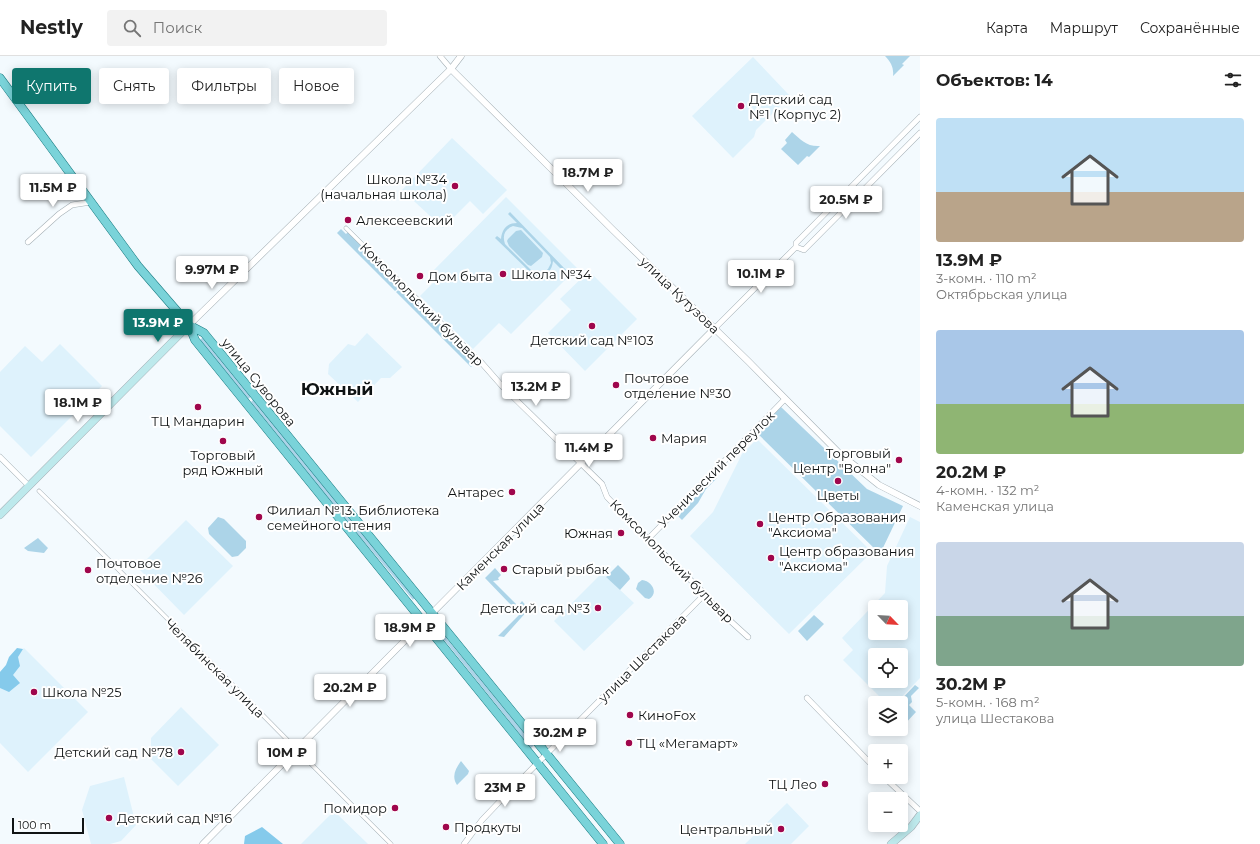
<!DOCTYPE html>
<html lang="ru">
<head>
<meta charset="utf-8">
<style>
  :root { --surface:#fff; --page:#f2f2f2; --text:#222; --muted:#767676; --line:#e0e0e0; --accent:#0f766e }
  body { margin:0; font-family:Montserrat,sans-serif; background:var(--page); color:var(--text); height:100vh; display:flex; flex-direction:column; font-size:15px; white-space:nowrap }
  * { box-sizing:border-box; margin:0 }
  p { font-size:13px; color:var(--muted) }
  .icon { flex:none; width:22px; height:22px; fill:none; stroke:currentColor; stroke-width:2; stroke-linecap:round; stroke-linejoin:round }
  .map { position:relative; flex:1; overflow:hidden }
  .side { display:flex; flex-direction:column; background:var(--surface); width:340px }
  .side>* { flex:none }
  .guide { position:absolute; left:12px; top:12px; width:380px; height:36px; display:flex; gap:8px }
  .needle { width:26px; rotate:115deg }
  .fabs { position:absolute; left:868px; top:544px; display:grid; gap:8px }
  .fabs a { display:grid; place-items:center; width:40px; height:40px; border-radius:4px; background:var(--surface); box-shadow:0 2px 10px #0003; font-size:20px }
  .scale { position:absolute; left:12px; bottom:10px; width:72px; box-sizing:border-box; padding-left:4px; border:2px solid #0f1314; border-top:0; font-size:11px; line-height:14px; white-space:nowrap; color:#0f1314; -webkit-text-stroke:3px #fff; paint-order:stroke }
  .price { position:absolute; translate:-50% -34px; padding:0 9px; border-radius:4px; background:#fff; color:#222; font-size:13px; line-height:26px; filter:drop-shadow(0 1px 2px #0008) }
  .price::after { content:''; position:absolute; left:50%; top:24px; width:12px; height:9px; margin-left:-6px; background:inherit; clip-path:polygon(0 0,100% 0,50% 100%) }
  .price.current { background:var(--accent); color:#fff }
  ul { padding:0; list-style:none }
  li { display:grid; align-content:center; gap:8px; height:212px; padding:0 16px }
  li span { display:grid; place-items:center; height:124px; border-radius:4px; color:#555 }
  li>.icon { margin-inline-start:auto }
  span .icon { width:72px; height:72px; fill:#fffc; stroke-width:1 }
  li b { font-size:17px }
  h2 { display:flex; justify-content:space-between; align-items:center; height:48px; padding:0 16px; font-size:17px }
  .tag { padding:0 14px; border-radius:4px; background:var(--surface); box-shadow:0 2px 10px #0003; font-size:14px; line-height:36px }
  .tag.current { background:var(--accent); color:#fff }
  header { display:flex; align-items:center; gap:24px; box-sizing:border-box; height:56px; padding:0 20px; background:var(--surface); border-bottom:1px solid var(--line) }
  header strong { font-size:19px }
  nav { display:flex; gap:22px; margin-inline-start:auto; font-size:14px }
  .search { width:280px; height:36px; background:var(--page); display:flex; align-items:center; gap:10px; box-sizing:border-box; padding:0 14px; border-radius:4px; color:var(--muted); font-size:15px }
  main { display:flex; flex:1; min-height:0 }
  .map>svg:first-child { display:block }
  .built { fill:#def2fc; fill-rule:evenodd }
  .green { fill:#acd4e8; fill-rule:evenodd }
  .forest { fill:#85caeb }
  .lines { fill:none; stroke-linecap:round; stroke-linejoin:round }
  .pedestrian-casing { stroke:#a4afb5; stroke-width:4.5 }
  .minor-casing { stroke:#a4afb5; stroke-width:6 }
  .tertiary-casing { stroke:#a4afb5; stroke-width:7 }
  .secondary-casing { stroke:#a4afb5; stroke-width:8 }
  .primary-casing { stroke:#1b7d83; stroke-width:9 }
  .pedestrian { stroke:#fff; stroke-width:3.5 }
  .minor { stroke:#fff; stroke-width:5 }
  .tertiary { stroke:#fff; stroke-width:6 }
  .secondary { stroke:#bde9ec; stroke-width:7 }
  .primary { stroke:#7ad3d9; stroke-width:8 }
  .poi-dot { fill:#9f064c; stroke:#fff; stroke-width:1.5 }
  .labels { text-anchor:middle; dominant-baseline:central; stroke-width:4; stroke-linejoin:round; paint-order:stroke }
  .poi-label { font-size:13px; fill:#0f1314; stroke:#fff; text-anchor:start }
  .street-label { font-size:13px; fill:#0f1314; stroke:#fff }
  .district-label { font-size:17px; font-weight:bold; fill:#0f1314; stroke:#fff }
</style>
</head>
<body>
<header>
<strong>Nestly</strong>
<div class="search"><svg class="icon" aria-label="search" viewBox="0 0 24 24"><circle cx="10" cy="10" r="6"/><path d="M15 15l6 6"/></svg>Поиск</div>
<nav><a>Карта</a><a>Маршрут</a><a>Сохранённые</a></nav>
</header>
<main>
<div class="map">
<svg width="920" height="788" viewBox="0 0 920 788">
  <rect width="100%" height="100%" fill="#f3fafe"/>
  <!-- built -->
  <path class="built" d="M753,1L790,40L756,74L754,81L733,102L692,60Z
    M452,82L507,134L483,158L470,145L443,172L402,134Z
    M506,141L577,212L511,278L499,267L473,293L420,240L439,221L433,215Z
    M589,215L637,263L585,315L548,277L571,254L560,243Z
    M367,277L402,311L390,322H381L358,346L328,318L329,308L348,288L355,290Z
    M60,288L102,330L31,401L0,370V316L25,290L42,306Z
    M757,383L872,496L789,578L690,480L713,456L742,398Z
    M910,461L920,466V622L896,647H886L843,604L853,594L842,582L885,537L887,510ZM875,551H901V577H875ZM875,599H901V625H875Z
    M186,464L233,510L184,559L138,512Z
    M602,517L634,547L584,595L554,565Z
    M24,592L88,656L28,716L0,687V616Z
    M181,651L219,689L178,730L151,703V682Z
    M124,721L136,769L121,785L110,788H91L82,754L90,730Z
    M787,747L809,770L791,788H745Z
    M334,755L368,788H301Z"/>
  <!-- green -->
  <path class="green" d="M885,0H910L902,8L904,9L893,20C894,12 891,6 885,0Z
    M792,76C801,84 807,91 820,90L809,101L807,100L798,109L781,93L787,87L785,84Z
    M510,156L566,214L564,216L553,205C552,216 544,222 533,219L495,182L497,180L501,183C502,173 507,167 517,167L508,158ZM513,170L522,172L550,201L551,207L548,213L543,217H536L532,215L505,188C502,179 505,173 513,170Z
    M341,173L346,178L348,176L402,229L395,235L337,177Z
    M521,174L543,197L542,201L531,210L528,209L509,190L507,185L508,183L516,175Z
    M403,230L478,305L471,311L396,236Z
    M203,281L252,340L248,343L200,284Z
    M254,343L330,438L415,541L413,544L346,464L251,346Z
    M781,351L867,433L903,450L880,498L756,376Z
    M716,421L717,422L706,433L698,447L682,464L677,459Z
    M218,461L224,463L246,485V492L238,500L232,501L209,478L208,472Z
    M38,482L48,492L44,497L28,495L24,492Z
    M618,509L629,520L630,523L620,534L606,521Z
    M495,512L501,519L498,522L499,524L493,525L516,548L513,551L485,522Z
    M642,524C652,525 659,537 649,543L645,542L636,533L638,527Z
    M522,545L529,553L504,581L498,580L520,558L515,552L518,549L525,556L519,549Z
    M814,559L824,568L807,585L798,575Z
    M443,578L534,689L531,692L441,580Z
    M915,629L919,632L911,640L912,646L909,649L916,656L904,669L901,666V647H898Z
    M461,705L469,715L468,718L457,729C451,720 456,712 461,705Z"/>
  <!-- forest -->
  <path class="forest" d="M17,592L23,593L18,601L20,610L13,619L20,627L9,636L0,632V616L6,609L9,601Z
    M262,771L283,788H244L245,780Z"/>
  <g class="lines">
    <!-- pedestrian casing -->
    <g class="pedestrian-casing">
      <path id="pedestrian" d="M346,172L480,305
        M39,435C158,551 273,671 391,788"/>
    </g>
    <!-- minor casing -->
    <g class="minor-casing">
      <path id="minor" d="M440,0L451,13
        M28,186L59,158L72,149L91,146
        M796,191L804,194L920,77
        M714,273L796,191V187L920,61
        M480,305L502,330L602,428L607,441L643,478L705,538L714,550L748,581
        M0,401L29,430
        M648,483L785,343
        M807,642L875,712
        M884,721L920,755
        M464,788L482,764L503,742L705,538"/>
    </g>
    <!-- tertiary casing -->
    <g class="tertiary-casing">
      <path id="tertiary" d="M451,13L614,175L748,305L839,397L879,429L920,450
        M189,269L451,13L461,0
        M203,788L714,273"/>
    </g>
    <!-- secondary casing -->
    <g class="secondary-casing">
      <path id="secondary" d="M0,459L189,269
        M891,788L911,771L920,759"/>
    </g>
    <!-- primary casing -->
    <g class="primary-casing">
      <path id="primary" d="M0,22L138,210L189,269L204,277L620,788
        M189,269L195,284L603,788"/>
    </g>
    <!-- pedestrian -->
    <use href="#pedestrian" class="pedestrian"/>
    <!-- minor -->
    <use href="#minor" class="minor"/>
    <!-- tertiary -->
    <use href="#tertiary" class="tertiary"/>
    <!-- secondary -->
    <use href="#secondary" class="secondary"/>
    <!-- primary -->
    <use href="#primary" class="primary"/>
  </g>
  <!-- markers -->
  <g class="poi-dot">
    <circle cx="741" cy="50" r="4"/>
    <circle cx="455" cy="130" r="4"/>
    <circle cx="348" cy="164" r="4"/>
    <circle cx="503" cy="218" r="4"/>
    <circle cx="420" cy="220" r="4"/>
    <circle cx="592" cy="270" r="4"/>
    <circle cx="616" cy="329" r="4"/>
    <circle cx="198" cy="351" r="4"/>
    <circle cx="653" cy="382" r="4"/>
    <circle cx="223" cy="385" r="4"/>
    <circle cx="899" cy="404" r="4"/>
    <circle cx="838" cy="425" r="4"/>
    <circle cx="512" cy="436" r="4"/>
    <circle cx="259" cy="461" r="4"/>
    <circle cx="760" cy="468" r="4"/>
    <circle cx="621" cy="477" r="4"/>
    <circle cx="771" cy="502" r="4"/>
    <circle cx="504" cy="513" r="4"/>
    <circle cx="88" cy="514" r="4"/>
    <circle cx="598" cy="552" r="4"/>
    <circle cx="34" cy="636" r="4"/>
    <circle cx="630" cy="659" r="4"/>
    <circle cx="629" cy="687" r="4"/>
    <circle cx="181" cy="696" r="4"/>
    <circle cx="825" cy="728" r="4"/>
    <circle cx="395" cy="752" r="4"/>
    <circle cx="109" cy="762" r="4"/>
    <circle cx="446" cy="771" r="4"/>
    <circle cx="781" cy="773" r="4"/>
  </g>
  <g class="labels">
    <!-- poi labels -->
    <g class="poi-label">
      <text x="749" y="43">Детский сад<tspan x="749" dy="15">№1 (Корпус 2)</tspan></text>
      <text x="447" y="123" text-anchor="end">Школа №34<tspan x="447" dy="15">(начальная школа)</tspan></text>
      <text x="356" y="164">Алексеевский</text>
      <text x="511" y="218">Школа №34</text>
      <text x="428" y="220">Дом быта</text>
      <text x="592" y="284" text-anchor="middle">Детский сад №103</text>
      <text x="624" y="322">Почтовое<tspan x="624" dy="15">отделение №30</tspan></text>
      <text x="198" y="365" text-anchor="middle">ТЦ Мандарин</text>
      <text x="661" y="382">Мария</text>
      <text x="891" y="397" text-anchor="end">Торговый<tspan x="891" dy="15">Центр "Волна"</tspan></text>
      <text x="223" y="399" text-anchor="middle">Торговый<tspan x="223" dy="15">ряд Южный</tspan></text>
      <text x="504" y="436" text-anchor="end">Антарес</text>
      <text x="838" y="439" text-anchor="middle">Цветы</text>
      <text x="267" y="454">Филиал №13. Библиотека<tspan x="267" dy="15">семейного чтения</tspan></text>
      <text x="768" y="461">Центр Образования<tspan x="768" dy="15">"Аксиома"</tspan></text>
      <text x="613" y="477" text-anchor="end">Южная</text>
      <text x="779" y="495">Центр образования<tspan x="779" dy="15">"Аксиома"</tspan></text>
      <text x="96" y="507">Почтовое<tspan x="96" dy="15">отделение №26</tspan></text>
      <text x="512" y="513">Старый рыбак</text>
      <text x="590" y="552" text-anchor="end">Детский сад №3</text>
      <text x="42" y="636">Школа №25</text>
      <text x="638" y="659">КиноFox</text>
      <text x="637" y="687">ТЦ «Мегамарт»</text>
      <text x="173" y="696" text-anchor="end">Детский сад №78</text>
      <text x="817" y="728" text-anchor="end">ТЦ Лео</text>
      <text x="387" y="752" text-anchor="end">Помидор</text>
      <text x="117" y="762">Детский сад №16</text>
      <text x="454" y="771">Продкуты</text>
      <text x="773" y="773" text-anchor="end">Центральный</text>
    </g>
    <!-- street labels -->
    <g class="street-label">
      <text transform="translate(680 239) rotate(44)">улица Кутузова</text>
      <text transform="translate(422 248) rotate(45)">Комсомольский бульвар</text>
      <text transform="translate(259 326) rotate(51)">улица Суворова</text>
      <text transform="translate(716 413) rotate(-45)">Ученический переулок</text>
      <text transform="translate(500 490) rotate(-45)">Каменская улица</text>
      <text transform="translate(672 505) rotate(45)">Комсомольский бульвар</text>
      <text transform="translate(642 602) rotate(-45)">улица Шестакова</text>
      <text transform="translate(215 612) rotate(45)">Челябинская улица</text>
    </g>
    <!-- district labels -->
    <g class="district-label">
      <text x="337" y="333">Южный</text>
    </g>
  </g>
</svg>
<div class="fabs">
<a><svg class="needle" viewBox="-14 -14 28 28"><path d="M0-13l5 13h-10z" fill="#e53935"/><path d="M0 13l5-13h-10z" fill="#767676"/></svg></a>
<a><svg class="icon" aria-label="locate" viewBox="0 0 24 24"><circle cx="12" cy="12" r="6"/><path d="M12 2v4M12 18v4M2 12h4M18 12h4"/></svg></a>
<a><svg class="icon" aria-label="layers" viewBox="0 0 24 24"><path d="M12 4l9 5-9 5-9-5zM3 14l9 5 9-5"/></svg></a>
<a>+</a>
<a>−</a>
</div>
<div class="scale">100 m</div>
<b class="price" style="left:588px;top:137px">18.7M ₽</b>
<b class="price" style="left:53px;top:152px">11.5M ₽</b>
<b class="price" style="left:846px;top:164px">20.5M ₽</b>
<b class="price" style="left:212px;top:234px">9.97M ₽</b>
<b class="price" style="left:761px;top:238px">10.1M ₽</b>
<b class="price current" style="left:158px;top:287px">13.9M ₽</b>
<b class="price" style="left:536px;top:351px">13.2M ₽</b>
<b class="price" style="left:78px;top:367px">18.1M ₽</b>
<b class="price" style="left:589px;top:412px">11.4M ₽</b>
<b class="price" style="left:410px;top:592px">18.9M ₽</b>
<b class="price" style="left:350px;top:652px">20.2M ₽</b>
<b class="price" style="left:560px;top:697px">30.2M ₽</b>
<b class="price" style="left:287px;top:717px">10M ₽</b>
<b class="price" style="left:505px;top:752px">23M ₽</b>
<div class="guide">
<a class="tag current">Купить</a>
<a class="tag">Снять</a>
<a class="tag">Фильтры</a>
<a class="tag">Новое</a>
</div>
</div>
<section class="side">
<h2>Объектов: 14<svg class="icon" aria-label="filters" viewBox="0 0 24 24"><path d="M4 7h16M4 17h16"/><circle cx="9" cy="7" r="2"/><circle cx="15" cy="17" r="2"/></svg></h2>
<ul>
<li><span style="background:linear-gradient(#bfe0f5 60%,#b9a48a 0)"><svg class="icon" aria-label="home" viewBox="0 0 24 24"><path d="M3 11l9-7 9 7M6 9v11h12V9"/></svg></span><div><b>13.9M ₽</b><p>3-комн. · 110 m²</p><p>Октябрьская улица</p></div></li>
<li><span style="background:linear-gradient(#a9c7e8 60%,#8fb573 0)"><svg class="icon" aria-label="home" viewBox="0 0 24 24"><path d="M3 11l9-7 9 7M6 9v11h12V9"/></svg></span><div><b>20.2M ₽</b><p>4-комн. · 132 m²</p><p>Каменская улица</p></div></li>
<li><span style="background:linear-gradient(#c9d6e8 60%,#7fa58c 0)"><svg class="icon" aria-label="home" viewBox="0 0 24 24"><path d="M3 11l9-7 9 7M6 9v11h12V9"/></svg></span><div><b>30.2M ₽</b><p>5-комн. · 168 m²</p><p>улица Шестакова</p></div></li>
</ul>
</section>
</main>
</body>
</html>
